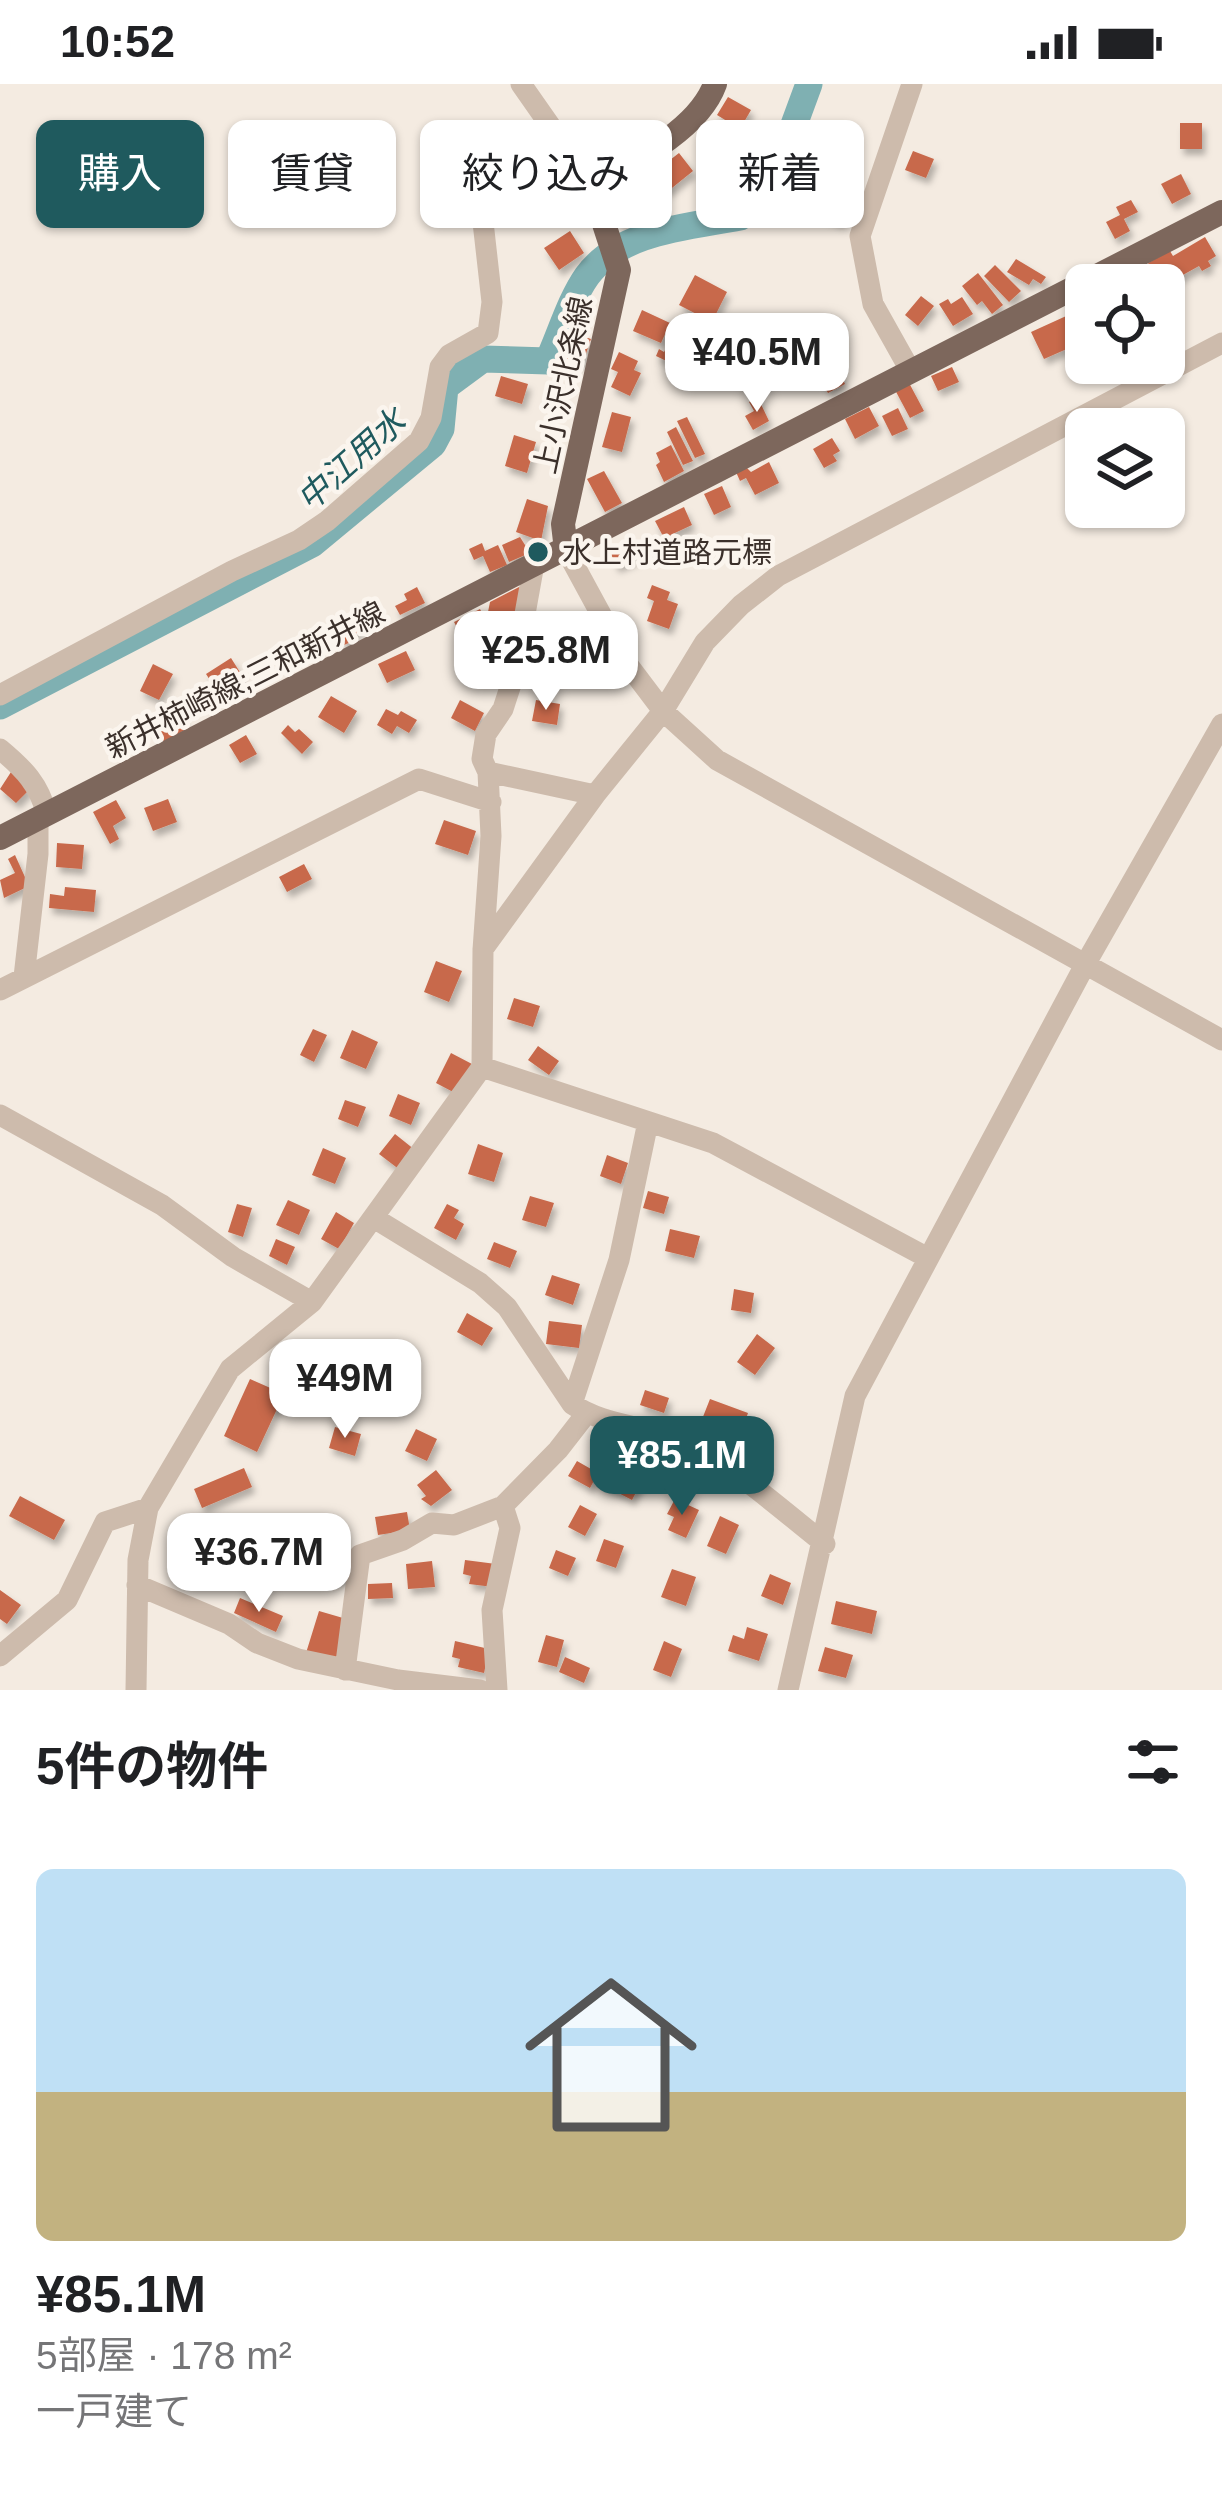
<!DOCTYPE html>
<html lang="ja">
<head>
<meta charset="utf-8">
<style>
  :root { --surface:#fff; --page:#f2f2f2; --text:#202124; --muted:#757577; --accent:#1f5a5e }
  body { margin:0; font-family:Arial,"Noto Sans JP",sans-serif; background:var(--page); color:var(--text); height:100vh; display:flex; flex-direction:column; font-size:45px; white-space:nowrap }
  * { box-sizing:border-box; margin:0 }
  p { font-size:39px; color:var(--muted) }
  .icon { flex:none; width:66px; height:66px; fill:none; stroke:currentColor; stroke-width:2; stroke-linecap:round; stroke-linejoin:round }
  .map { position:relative; height:1606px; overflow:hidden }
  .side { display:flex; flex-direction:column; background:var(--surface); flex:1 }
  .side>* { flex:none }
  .guide { position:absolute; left:36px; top:36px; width:1152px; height:108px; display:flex; gap:24px }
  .buttons { position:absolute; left:1065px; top:180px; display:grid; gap:24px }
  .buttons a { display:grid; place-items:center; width:120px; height:120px; border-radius:18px; background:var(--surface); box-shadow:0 3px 9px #0004; font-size:60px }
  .price { position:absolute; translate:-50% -102px; padding:0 27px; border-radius:24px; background:#fff; color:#222; font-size:39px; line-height:78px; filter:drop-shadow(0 3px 6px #0008) }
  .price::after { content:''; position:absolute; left:50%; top:72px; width:36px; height:27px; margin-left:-18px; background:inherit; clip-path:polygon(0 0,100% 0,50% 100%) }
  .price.current { background:var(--accent); color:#fff }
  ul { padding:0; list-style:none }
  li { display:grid; align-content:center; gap:24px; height:636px; padding:0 36px }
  li span { display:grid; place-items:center; height:372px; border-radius:18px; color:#555 }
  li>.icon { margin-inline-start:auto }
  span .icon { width:216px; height:216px; fill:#fffc; stroke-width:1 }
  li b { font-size:51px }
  h2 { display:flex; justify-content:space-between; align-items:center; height:144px; padding:0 36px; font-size:51px }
  .tag { padding:0 42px; border-radius:18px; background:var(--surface); box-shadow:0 3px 9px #0004; font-size:42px; line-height:108px }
  .tag.current { background:var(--accent); color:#fff }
  .status { display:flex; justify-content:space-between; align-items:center; height:84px; padding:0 60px; background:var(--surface); direction:ltr }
  .status svg { height:33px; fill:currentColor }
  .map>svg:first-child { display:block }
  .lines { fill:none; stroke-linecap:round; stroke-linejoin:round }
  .river { stroke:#7fb0b2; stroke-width:27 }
  .building { fill:#c8694b; filter:url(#shadow) }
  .minor { stroke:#cdbbac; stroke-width:21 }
  .major { stroke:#7d675c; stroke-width:24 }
  .poi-dot { fill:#1f5a5e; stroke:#fbf5ee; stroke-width:4.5 }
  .labels { text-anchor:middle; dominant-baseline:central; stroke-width:9; stroke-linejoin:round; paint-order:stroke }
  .street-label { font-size:30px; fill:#3b302b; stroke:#fbf5ee }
  .poi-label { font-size:30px; fill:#3b302b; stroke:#fbf5ee; text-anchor:start }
  .water-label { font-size:33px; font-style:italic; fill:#1f5a5e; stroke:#fbf5ee }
</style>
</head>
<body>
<div class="status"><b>10:52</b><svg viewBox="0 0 49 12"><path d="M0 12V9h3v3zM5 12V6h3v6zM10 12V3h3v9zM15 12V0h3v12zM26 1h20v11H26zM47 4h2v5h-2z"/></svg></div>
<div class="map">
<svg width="1222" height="1606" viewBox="0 0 1222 1606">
  <defs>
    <filter id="shadow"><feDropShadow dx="3.5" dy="6" stdDeviation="3" flood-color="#0004"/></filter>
  </defs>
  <rect width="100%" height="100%" fill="#f4ebe1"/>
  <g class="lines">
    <!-- river -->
    <path class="river" d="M0,622L312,460L433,360L441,345L445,303L483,275L548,277C560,251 570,216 587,192C621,146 689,143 740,133L781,76L809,0"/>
  </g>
  <!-- building -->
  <path class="building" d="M728,13L751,26L740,45L717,31Z
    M616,38L626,56L596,73L586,55Z
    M1180,39H1202V65H1180Z
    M721,50L750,77L733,95L704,69Z
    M913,67L934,75L926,94L905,86Z
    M679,69L693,87L667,108L652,90Z
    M531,77L549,102L535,113L516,88Z
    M1181,90L1191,110L1172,120L1161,100Z
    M817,108L848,119L841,139L810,127Z
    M641,112L648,130L621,141L614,123Z
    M1131,116L1138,128L1124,135L1130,147L1115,155L1106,138L1120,131L1116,123Z
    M570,147L584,169L559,186L544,164Z
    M1205,153L1216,172L1208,177L1211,182L1202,187L1199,182L1172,197L1165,185L1155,191L1148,179L1170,167L1173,172Z
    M1016,175L1046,193L1041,200L1033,195L1029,201L1007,188Z
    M995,181L1021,207L1009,218L984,192Z
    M978,189L1003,221L992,230L982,217L977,221L962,202Z
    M695,191L727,208L712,238L679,221Z
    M921,212L934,222L918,242L905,231Z
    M962,213L973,230L953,242L939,220L948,215L951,220Z
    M1086,223V249L1066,258L1069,264L1044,275L1031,248Z
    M642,226L670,239L661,259L633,247Z
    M571,248L591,255L582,281L562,275Z
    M669,258L688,268L681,284L656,272L659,265L664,268Z
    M619,268L638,277L634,286L641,289L630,312L611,303L618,288L611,285Z
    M833,276L845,300L828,309L815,286Z
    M952,283L959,298L938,307L931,292Z
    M501,292L528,300L522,320L495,312Z
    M908,297L924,327L910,334L894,304Z
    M758,314L769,337L753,346L745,332L754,327L749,318Z
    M869,323L879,342L855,355L845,335Z
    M898,324L908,345L892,352L882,332Z
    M612,328L631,333L622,368L602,363Z
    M687,333L705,370L695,374L677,337Z
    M676,343L693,377L683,381L667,348Z
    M514,351L536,358L527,389L505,382Z
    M832,354L840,367L833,371L837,377L824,384L813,365Z
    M671,361L684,387L664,398L656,381L660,378L656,369Z
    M769,378L779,399L755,411L746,394L740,397L736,388L746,383L751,388Z
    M604,387L622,419L605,428L587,395Z
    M722,402L731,423L714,431L704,410Z
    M527,415L548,422L541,457L516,448Z
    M684,423L692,441L664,454L655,437Z
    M520,453L530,469L509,478L502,461Z
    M628,457L635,475L616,483L609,464Z
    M482,459L485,467L498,461L507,481L490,488L483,472L474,476L469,465Z
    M652,501L670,508L667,516L678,520L669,545L647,537L654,517L647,514Z
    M417,503L425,519L400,531L395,522L407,516L404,510Z
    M519,503L527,506L520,535L488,528L490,518Z
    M480,525L492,549L467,562L454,538Z
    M357,526L366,544L351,552L353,557L344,561L333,538Z
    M540,545L562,551L553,580L531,574Z
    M406,567L415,586L387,599L378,580Z
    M231,574L243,593L218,608L206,590Z
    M153,580L173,590L159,616L140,607Z
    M331,612L357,627L344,649L318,633Z
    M460,616L484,629L475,647L451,634Z
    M536,616L560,620L557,641L532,637Z
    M386,625L398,631L401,627L417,636L409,649L397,642L392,650L377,641Z
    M178,627L188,644L164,658L154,642Z
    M288,641L295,648L299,645L313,658L302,670L281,649Z
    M246,651L257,670L240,679L229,661Z
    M11,688L30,705L16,719L0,705Z
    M168,715L177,738L153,747L144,724Z
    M116,716L126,734L113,742L119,755L110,760L93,728Z
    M444,736L476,747L468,771L435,760Z
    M57,759L84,761L82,785L56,783Z
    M15,771L29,802L4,814L0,796L15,789L8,775Z
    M304,780L312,795L287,808L279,793Z
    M65,803L96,806L94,828L49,824L50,810L64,812Z
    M436,877L462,887L449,918L424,908Z
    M514,914L540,922L533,943L507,935Z
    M313,945L327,951L314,978L300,971Z
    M352,946L378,958L366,985L340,974Z
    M538,962L559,977L549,991L528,976Z
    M451,969L472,980L457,1010L436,999Z
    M398,1010L420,1019L411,1041L389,1032Z
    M345,1016L366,1023L358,1043L338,1035Z
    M395,1050L415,1066L400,1086L379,1070Z
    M478,1060L503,1069L494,1098L468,1090Z
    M323,1064L346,1074L335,1100L312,1091Z
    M607,1071L628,1079L621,1100L600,1092Z
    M648,1107L669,1113L664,1130L643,1124Z
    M530,1112L554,1119L546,1143L522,1136Z
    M288,1116L310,1126L299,1151L276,1141Z
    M237,1120L252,1124L243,1153L228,1148Z
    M447,1120L459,1126L454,1134L464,1140L456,1156L434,1144Z
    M336,1128L354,1139L339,1165L321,1155Z
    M670,1145L700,1152L694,1174L665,1167Z
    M276,1155L295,1163L287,1181L269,1172Z
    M494,1158L517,1167L510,1184L487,1175Z
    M552,1191L580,1200L573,1221L545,1211Z
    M734,1205L754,1209L751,1229L731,1226Z
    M467,1229L493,1244L482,1262L457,1248Z
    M549,1237L582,1241L579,1264L546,1260Z
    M757,1250L775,1264L755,1291L737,1278Z
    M250,1295L284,1310L257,1368L224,1352Z
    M645,1306L669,1314L664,1329L640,1321Z
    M710,1315L748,1329L741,1349L723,1342L718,1355L697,1348Z
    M335,1343L361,1350L355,1372L329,1364Z
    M416,1345L437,1355L427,1377L405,1367Z
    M617,1360L652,1378L632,1416L597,1398Z
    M679,1371L702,1383L690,1405L667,1392Z
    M577,1377L598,1389L590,1404L568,1392Z
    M244,1384L252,1403L202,1424L194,1405Z
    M436,1386L452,1406L431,1422L421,1415L426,1412L417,1401Z
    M20,1412L65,1436L54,1456L9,1432Z
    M675,1415L699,1426L686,1454L668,1446L674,1433L667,1430Z
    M580,1421L597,1430L585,1452L568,1443Z
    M407,1428L410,1446L378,1451L375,1433Z
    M720,1432L739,1441L726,1470L707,1462Z
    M604,1455L624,1462L616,1484L596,1477Z
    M556,1466L576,1474L568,1492L549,1484Z
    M345,1473L347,1494L323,1496L321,1476Z
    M465,1476L496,1480L493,1503L469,1500L471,1492L463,1490Z
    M432,1477L435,1503L408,1505L406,1480Z
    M672,1485L696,1493L686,1522L661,1513Z
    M770,1490L791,1499L783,1521L761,1512Z
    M392,1499L393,1514L368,1515V1500Z
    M0,1506L21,1521L7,1540L0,1535Z
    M240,1514L283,1532L276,1548L234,1529Z
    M836,1517L877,1527L872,1550L831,1540Z
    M319,1527L343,1534L337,1578L306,1569Z
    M747,1543L768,1550L759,1577L728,1567L733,1551L744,1555Z
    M546,1551L564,1556L557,1583L538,1578Z
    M455,1557L489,1565L484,1589L458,1583L460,1575L452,1573Z
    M664,1557L682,1565L671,1593L653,1586Z
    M825,1563L853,1571L846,1594L818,1587Z
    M565,1573L590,1584L584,1599L559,1588Z"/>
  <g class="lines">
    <!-- minor -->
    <path class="minor" d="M521,0L591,100
      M910,286L873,220L860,152L912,0
      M566,466L629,582L663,627L717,676L1222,956
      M0,611L232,487L299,456L327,437L419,357L431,334L440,283L449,271L488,249L492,218L483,138L498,82L507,66L548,43
      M0,665C24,685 39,700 47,731
      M488,688L595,711
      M483,865L595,711L663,627L705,558L741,521L778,492L1222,259
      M24,893L38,770V735
      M0,906L419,695L491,718
      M482,983L713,1059L928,1174
      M0,1031L162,1121L233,1173L312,1218
      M374,1134L480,1199L507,1223L572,1320C604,1342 644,1341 679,1356C732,1380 779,1424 825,1460
      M572,1320L619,1176L648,1038
      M137,1501L229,1540L257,1559L298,1575L398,1596L480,1606
      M0,1572L67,1516L105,1438L148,1424
      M345,1586L360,1471L403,1456L432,1439L454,1441L503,1422L558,1366L586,1330
      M136,1606L138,1476L148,1424L230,1285L312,1218L482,983L483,866L491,752L488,688L482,675L486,650L503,625L514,591L534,480
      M497,1606L492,1526L510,1444L503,1422
      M788,1606L855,1312L1086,879L1222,640"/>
    <!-- major -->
    <path class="major" d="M566,466L563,440L619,186L591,100C632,78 698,47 715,0
      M0,754L1222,128"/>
  </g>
  <!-- markers -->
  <circle class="poi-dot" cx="538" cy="468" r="12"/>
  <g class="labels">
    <!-- street labels -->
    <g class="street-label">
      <text transform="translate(563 301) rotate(-78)">上小沢北条線</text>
      <text transform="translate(245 596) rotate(-27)">新井柿崎線;三和新井線</text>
    </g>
    <!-- poi labels -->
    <g class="poi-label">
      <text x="562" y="468">水上村道路元標</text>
    </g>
    <!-- water labels -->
    <g class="water-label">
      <text transform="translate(351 376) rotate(-42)">中江用水</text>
    </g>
  </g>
</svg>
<div class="buttons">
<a><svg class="icon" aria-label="locate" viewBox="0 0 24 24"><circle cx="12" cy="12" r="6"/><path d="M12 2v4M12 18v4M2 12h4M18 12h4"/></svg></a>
<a><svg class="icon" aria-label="layers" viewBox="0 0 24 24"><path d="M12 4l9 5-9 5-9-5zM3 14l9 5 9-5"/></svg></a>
</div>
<b class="price" style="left:757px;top:331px">¥40.5M</b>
<b class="price" style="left:546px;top:629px">¥25.8M</b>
<b class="price" style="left:345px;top:1357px">¥49M</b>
<b class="price current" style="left:682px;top:1434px">¥85.1M</b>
<b class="price" style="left:259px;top:1531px">¥36.7M</b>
<div class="guide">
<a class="tag current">購入</a>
<a class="tag">賃貸</a>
<a class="tag">絞り込み</a>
<a class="tag">新着</a>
</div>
</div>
<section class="side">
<h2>5件の物件<svg class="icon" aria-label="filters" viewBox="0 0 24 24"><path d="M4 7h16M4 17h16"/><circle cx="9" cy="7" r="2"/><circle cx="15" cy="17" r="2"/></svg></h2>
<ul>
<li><span style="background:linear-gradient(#bfe0f5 60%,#c2b280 0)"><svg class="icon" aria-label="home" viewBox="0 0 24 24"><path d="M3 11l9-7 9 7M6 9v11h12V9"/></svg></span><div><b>¥85.1M</b><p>5部屋 · 178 m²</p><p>一戸建て</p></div></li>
</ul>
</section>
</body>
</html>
